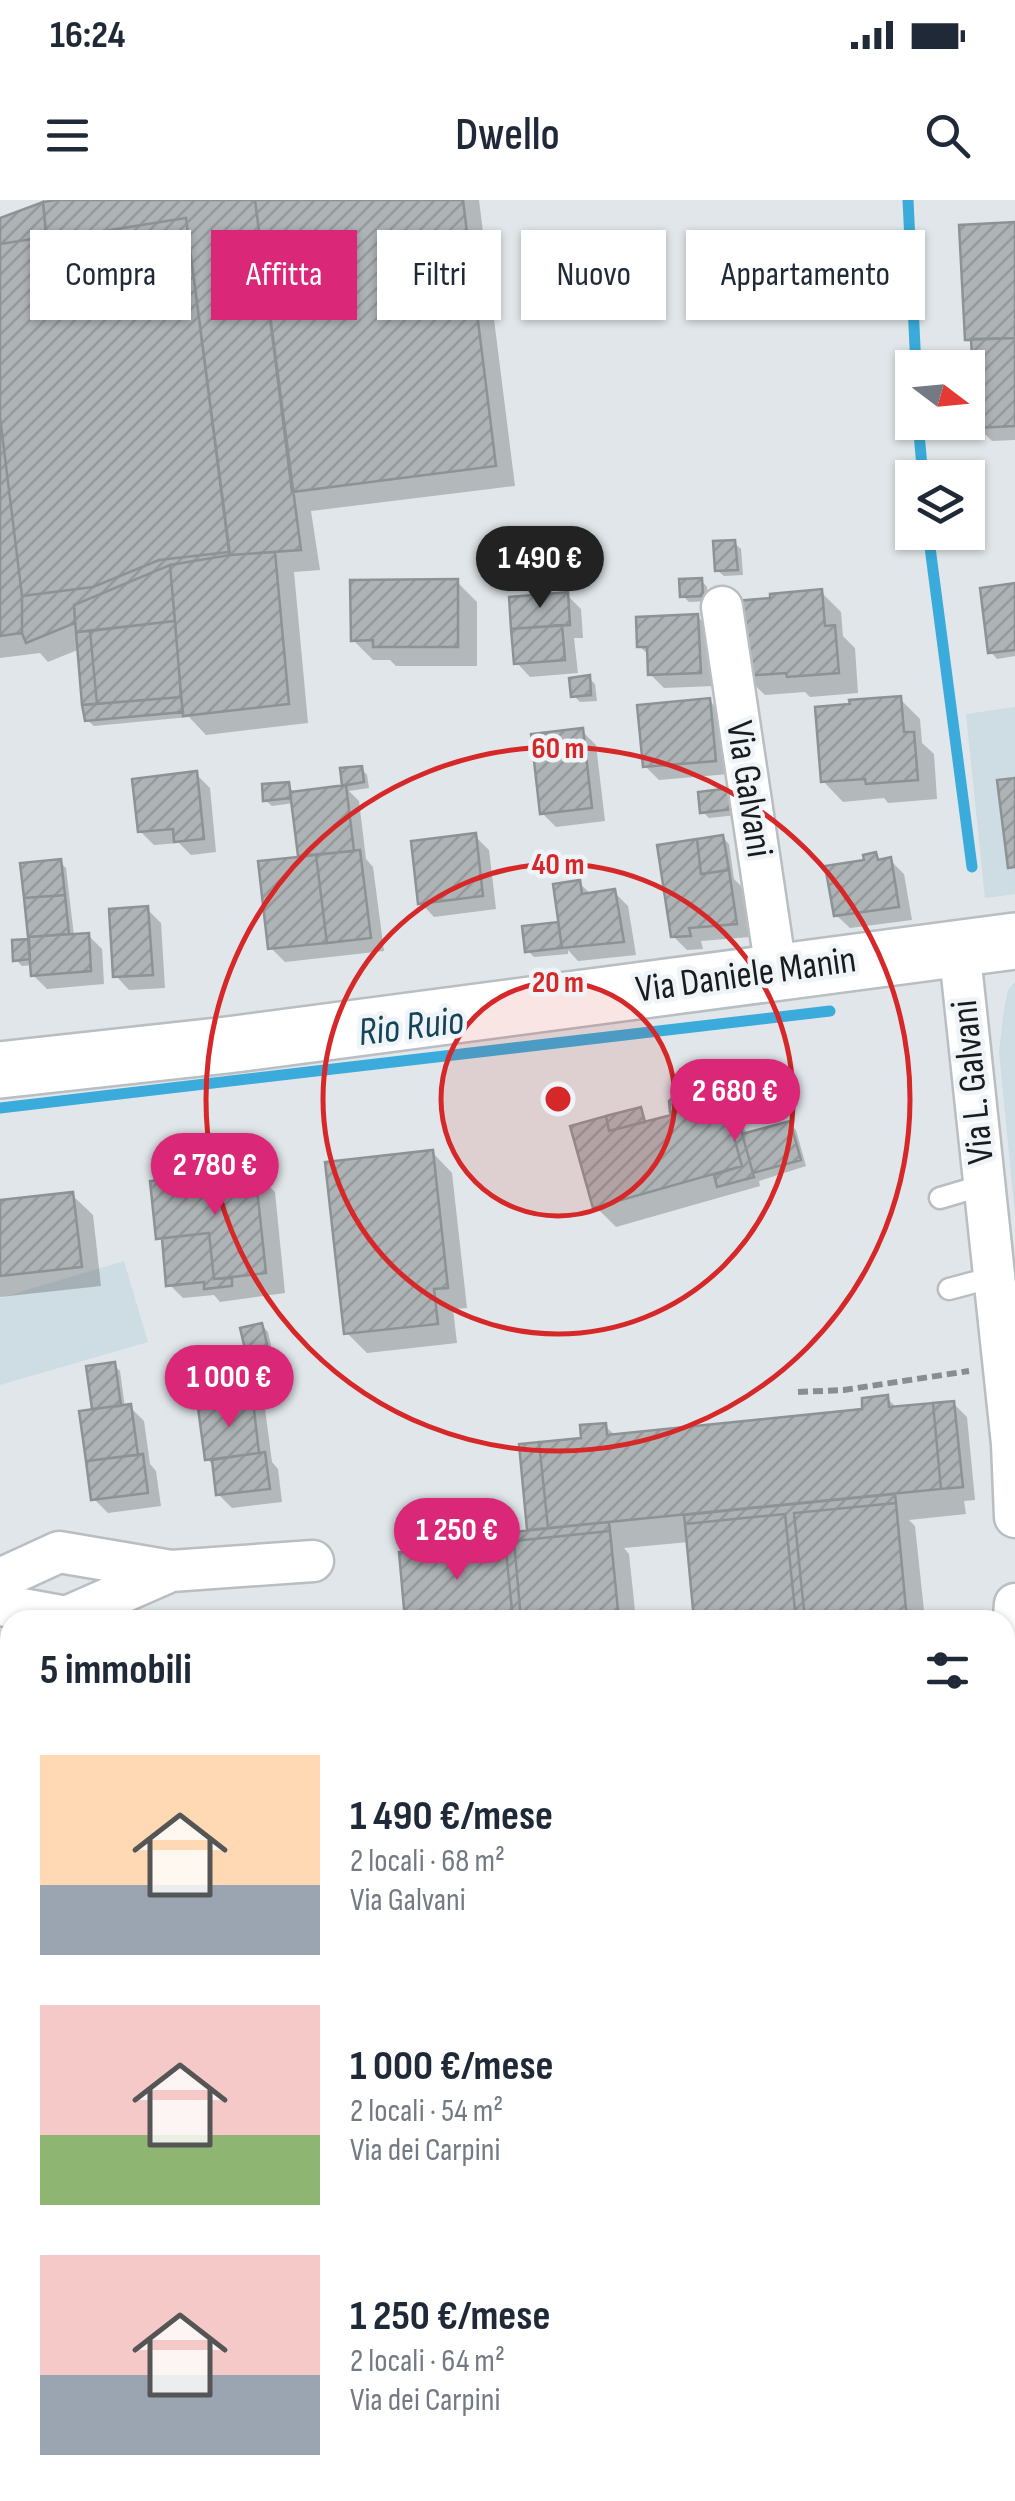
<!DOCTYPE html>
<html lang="it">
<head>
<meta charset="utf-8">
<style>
  :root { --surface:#fff; --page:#f6f6f7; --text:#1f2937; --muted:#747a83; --accent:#db2777 }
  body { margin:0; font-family:"Sofia Sans Condensed",sans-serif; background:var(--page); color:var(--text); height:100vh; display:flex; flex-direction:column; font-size:38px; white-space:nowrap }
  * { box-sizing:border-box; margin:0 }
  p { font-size:32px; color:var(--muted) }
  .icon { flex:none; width:55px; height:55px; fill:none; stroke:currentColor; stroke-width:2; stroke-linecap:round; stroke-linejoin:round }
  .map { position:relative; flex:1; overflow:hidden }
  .panel { position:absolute; left:0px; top:1410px; width:1015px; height:892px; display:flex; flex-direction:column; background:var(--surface); border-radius:30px 30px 0 0; box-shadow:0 2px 8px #0004 }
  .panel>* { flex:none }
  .top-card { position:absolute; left:30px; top:30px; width:955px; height:90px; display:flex; gap:20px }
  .needle { width:65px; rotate:106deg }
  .buttons { position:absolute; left:895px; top:150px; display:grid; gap:20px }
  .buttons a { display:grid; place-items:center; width:90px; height:90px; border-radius:0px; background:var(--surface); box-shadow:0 2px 8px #0004; font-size:50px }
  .price { position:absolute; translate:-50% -85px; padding:0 22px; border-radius:35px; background:var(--accent); color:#fff; font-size:32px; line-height:65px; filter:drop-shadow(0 2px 5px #0008) }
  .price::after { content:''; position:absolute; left:50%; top:60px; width:30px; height:22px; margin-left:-15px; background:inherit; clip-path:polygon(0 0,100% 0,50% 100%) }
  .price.selected { background:#222; color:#fff }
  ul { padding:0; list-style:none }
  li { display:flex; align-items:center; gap:30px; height:250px; padding:0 40px }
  li span { display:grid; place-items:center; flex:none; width:280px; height:200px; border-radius:0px; color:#555 }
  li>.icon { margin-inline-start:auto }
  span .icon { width:120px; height:120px; fill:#fffc; stroke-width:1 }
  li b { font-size:42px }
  h2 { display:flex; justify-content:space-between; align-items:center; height:120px; padding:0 40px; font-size:42px }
  .tag { padding:0 35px; border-radius:0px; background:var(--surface); box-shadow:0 2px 8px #0004; font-size:35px; line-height:90px }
  .tag.selected { background:var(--accent); color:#fff }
  .status { display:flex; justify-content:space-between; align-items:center; height:70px; padding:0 50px; background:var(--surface); direction:ltr }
  .status svg { height:28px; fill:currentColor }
  header { display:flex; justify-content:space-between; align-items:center; height:130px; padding:0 40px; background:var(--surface); font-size:45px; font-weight:600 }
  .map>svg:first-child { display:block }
  .built { fill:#cedce3 }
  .grass { fill:url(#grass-dots) }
  .park { fill:url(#park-tufts) }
  .shadow { fill:#0003 }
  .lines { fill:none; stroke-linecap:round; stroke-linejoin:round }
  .stream { stroke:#3aabda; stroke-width:11 }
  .building { fill:url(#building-hatch); stroke:#8d9395; stroke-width:2.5 }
  .lane-casing { stroke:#b8bec1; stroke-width:25 }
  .street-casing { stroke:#b8bec1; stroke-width:45 }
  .secondary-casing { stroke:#b8bec1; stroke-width:60 }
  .path { stroke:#888d8f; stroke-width:6; stroke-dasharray:10 5; stroke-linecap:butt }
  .lane { stroke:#fff; stroke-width:20 }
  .street { stroke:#fff; stroke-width:40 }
  .secondary { stroke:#fff; stroke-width:55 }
  .ring { fill:none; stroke:#d62828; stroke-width:5 }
  .labels { text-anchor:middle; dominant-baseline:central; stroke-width:9; stroke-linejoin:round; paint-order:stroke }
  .street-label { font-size:38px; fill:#191b1c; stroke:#eef4f7 }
  .water-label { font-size:40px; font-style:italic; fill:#154458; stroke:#eef4f7 }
  .centre { fill:#d62828; stroke:#eef4f7; stroke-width:5 }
  .ring-label { font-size:30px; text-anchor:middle; font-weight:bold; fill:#d62828; stroke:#eef4f7; stroke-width:9; stroke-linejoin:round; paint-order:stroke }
</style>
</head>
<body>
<div class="status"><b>16:24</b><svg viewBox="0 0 49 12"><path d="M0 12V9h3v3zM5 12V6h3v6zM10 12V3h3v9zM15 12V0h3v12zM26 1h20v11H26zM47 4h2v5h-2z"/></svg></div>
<header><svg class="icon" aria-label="menu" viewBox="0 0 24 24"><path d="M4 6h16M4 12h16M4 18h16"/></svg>Dwello<svg class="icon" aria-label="search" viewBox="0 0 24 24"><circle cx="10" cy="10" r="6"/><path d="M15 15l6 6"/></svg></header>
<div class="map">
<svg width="1015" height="2301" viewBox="0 0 1015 2301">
  <defs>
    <pattern id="grass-dots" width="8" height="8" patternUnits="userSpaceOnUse" patternTransform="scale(2.5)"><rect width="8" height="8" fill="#92d6f7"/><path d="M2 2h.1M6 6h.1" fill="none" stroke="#7db7d3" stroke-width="1.8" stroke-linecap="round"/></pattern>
    <pattern id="park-tufts" width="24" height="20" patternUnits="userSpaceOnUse" patternTransform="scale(2.5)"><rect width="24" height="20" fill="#92d6f7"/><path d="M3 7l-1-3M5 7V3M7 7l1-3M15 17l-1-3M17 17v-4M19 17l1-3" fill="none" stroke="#7db7d3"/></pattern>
    <pattern id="building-hatch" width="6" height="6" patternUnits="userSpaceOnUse" patternTransform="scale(2.5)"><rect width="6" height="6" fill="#aeb3b6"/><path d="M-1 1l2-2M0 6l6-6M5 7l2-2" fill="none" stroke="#95999c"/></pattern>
  </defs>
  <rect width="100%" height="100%" fill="#e0e6e9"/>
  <!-- built -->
  <path class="built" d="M1015,507V694L985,698L966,514Z
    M1015,782V1015L999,852L1004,809L1008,790Z
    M124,1061L148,1142L0,1185V1098Z
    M1015,1698V2093L1005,2095V1704Z"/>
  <!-- grass -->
  <path class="grass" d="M0,1806L10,1807V1933H0Z"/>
  <!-- park -->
  <path class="park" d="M897,2293V2301H723V2292Z"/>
  <!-- shadow -->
  <path class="shadow" d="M84,0H479L515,286L311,311L320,370L294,372L308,523L206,535L189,517L94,526L87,520L80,449L48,462L40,453L0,458V20L27,8Z
    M1015,24V240L992,241L978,227L973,145L968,139Z
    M734,343L741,349L743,375L724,376L717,370Z
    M508,349L518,359L530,353L536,359L537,381L524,382L516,373V386H506L500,380L499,372L489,366Z
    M701,380L707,387L708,401L689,402L682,395Z
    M457,382L477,402V466H396L390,460H373L353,440Z
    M1015,385V456L997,459L991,452Z
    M821,392L841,412L843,436L855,448L858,493L810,497L805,492L765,495L744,475Z
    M567,395L581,409L583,438H574L578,473L530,477L517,463Z
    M697,416L711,430L714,486L664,488L650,474V456L639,446Z
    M589,478L595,484L597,501L580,502L574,496Z
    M900,499L920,519L922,543L934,554L937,599L888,603L884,598L843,602L823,581Z
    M710,501L723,515L729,574L659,580L645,566Z
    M582,531L596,545L605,621L556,627L542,613Z
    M361,568L367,575L369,588L349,591L359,601L366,659L373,667L384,751L285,762L271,748L300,659L294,603L272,606L265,600L288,585L295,594L344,588L343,571Z
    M196,574L210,588L216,652L191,655L179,643L154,645L140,631Z
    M701,594L747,614L709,618L702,611Z
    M475,636L489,650L496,709L434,717L421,703Z
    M723,638L729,644L734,679L742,687L750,737L701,741L703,749L687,750L673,736Z
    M876,655L882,662L890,660L904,674L912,720L850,728L836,715L867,662Z
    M60,662L66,668L74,736L88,735L102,749L104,784L47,789L33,775V765L22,766L16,760L32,746L31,737Z
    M579,683L592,695L614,692L628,706L636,755L578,761L568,750V754L534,757L528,751L557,724L562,729Z
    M147,709L161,723L165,788L129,790L116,776Z
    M727,884L734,891L746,935L789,923L796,930L806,966L759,981L760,986L616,1027L596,1007L640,910L648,924L674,917Z
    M432,952L452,973L467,1108L453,1109L457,1143L367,1153L346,1132Z
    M254,972L275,992L285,1093L220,1102L214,1095L183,1098L169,1084L165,1044L159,1038Z
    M72,995L93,1015L101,1086L0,1097V1003Z
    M262,1125L268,1132L277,1171L252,1176L262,1186L272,1262L278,1269L282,1302L232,1308L218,1294L215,1267L207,1259L198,1178L253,1172L243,1130Z
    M114,1165L120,1171L125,1208L130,1207L144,1221L150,1264L156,1271L161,1306L108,1313L94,1299L97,1211L94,1208Z
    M887,1198L898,1209L953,1203L967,1217L975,1300L964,1301L966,1314L909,1320L915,1326L925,1420H697L689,1342L624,1348L629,1354L636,1420H408L533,1332L530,1329L584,1240L605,1226L616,1236L865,1212Z
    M0,1466H5L10,1470V1540L0,1541Z
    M0,1545L6,1551L7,1576H0Z
    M0,1650L4,1654L6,1689L0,1690Z
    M426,2292H462L464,2301H441Z
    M610,2292H692L693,2301H612Z"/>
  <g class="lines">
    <!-- stream -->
    <path class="stream" d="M908,0L916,168
      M918,222L923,278
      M928,332L972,667
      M0,908L830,811"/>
  </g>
  <!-- building -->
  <path class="building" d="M57,0H255L301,350L230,355L186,18L47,40L43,2Z
    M255,0H463L496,266L292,292Z
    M43,2L46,37L0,44V18Z
    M186,18L229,352L159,360L93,387L22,396L0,217V44L46,37L47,40Z
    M1015,22V138L965,140L959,25Z
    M1015,138V226L976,228L971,139Z
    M0,217L22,396V433L0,436Z
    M735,340L738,370L715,371L713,341Z
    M509,347L511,380L497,381L496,367L486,368L485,348Z
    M531,350V376H516L515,351Z
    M229,352L230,355L170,365L74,405L75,423L26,443L22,433V396L93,387L159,360Z
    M275,352L289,504L183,516L170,365L230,355Z
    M170,365L175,421L76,432L74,405Z
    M702,378L703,396L680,397L679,379Z
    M458,379V447H373V440L351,441L350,380Z
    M1015,383V450L988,453L980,388Z
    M822,389L825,426L835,425L839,473L787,477L786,473L742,476L736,401L770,398V394Z
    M568,392L570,425L511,429L509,397Z
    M698,414L701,473L648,475L647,447H637L636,417Z
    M175,421L181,497L97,504L90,431Z
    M562,425L565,460L514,464L511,429Z
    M90,431L97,504L82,505L76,432Z
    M590,475L591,495L571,497L569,478Z
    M901,496L904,532H914L918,580L866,584L865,579L821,582L815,507L850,504L849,500Z
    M181,497L183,512L85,521L82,505Z
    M710,498L716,561L643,567L637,505Z
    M583,528L592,608L540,614L531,534Z
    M362,566L364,582L342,586L340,568Z
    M197,571L204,639L174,642L173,629L138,632L132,579Z
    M1015,578V667L1008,668L997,580Z
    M289,582L291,598L263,601L262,584Z
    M346,585L354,651L298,656L290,592Z
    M739,587L741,608L700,613L698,592Z
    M476,633L483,696L418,704L411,641Z
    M723,635L729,670L701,674L697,639Z
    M697,639L701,674L729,670L737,724L689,728L691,736L671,737L657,645Z
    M360,650L371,738L327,743L316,655Z
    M876,652L878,660L891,657L899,707L834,716L825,666L864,660L863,655Z
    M316,655L327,743L268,749L258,661Z
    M61,659L65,695L24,698L20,663Z
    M580,680L582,694L615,689L624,742L562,748L553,684Z
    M65,695L69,734L28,737L24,698Z
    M148,706L153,775L113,777L109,709Z
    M558,722L562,748L525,752L522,726Z
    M89,733L91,771L31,776L28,737Z
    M29,739L30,759L13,761L12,740Z
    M728,882L754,977L717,987L714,975L742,966L719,884Z
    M719,884L742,966L593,1008L570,926L606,916L609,931L671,915L670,912L695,906L690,891Z
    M690,891L695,906L670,912L669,901L677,894Z
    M641,907L645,922L609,931L606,916Z
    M790,921L801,960L753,973L742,934Z
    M433,950L448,1088L434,1089L438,1124L344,1134L325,962Z
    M255,970L266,1073L214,1079L209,1033L156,1039L150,981Z
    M73,992L82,1067L0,1076V1000Z
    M209,1033L214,1079L232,1078V1086L204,1089V1082L166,1086L162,1038Z
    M262,1123L272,1165L250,1170L240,1128Z
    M115,1162L121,1206L92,1209L86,1166Z
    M250,1170L253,1201L198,1208L195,1176Z
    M888,1195L889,1207L933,1203L941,1289L548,1328L539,1242L581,1238L580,1225L606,1223L607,1235L685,1227L862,1209V1198Z
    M253,1201L259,1253L205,1260L198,1208Z
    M954,1201L963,1287L941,1289L933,1203Z
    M131,1204L138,1255L86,1261L79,1211Z
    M539,1242L548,1328L527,1330L519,1244Z
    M265,1252L270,1289L216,1295L212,1260Z
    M143,1254L148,1293L91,1300L86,1261Z
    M895,1294L896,1303L794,1313L805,1420H796L785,1314L685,1324L684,1315Z
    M896,1303L907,1420H805L794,1313Z
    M785,1314L796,1420H694L685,1324Z
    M609,1322L610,1331L514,1341L513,1332Z
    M610,1331L619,1420H521L514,1341Z
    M505,1341L513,1420H405L399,1352Z
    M505,1341H514L521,1420H513Z
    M6,1463L10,1526L0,1527V1464Z
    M79,2292H139L154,2296L153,2301H77Z
    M608,2292H682L684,2301H610Z"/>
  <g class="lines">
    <!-- lane casing -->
    <g class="lane-casing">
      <path id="lane" d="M940,998L984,985
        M949,1089L994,1077
        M1005,2122L1015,2121"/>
    </g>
    <!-- street casing -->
    <g class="street-casing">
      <path id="street" d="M722,407L776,770
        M959,746L1012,1244L1015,1317
        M0,1379L59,1352L171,1371L313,1361
        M0,1405L66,1417L171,1371
        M1005,1520L1015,1404
        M0,2216H6
        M513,2292L515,2301
        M184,2301L186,2292
        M933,2301V2292"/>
    </g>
    <!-- secondary casing -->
    <g class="secondary-casing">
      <path id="secondary" d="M0,870L227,845L1015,741"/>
    </g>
    <!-- path -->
    <path class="path" d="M798,1192L844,1190L969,1171"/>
    <!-- lane -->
    <use href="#lane" class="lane"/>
    <!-- street -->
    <use href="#street" class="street"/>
    <!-- secondary -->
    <use href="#secondary" class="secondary"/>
  </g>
  <!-- distance rings -->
  <circle cx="558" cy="899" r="117" fill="#d62828" fill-opacity=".12"/>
  <g class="ring">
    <circle cx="558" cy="899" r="117"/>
    <circle cx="558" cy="899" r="235"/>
    <circle cx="558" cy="899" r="352"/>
  </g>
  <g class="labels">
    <!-- street labels -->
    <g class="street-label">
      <text transform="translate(749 589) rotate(81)">Via Galvani</text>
      <text transform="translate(746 775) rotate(-8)">Via Daniele Manin</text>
      <text transform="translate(973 882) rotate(-96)">Via L. Galvani</text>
    </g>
    <!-- water labels -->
    <g class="water-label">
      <text transform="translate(411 827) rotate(-7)">Rio Ruio</text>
    </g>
  </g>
  <circle cx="558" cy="899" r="15" class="centre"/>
  <g class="ring-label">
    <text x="558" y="558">60 m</text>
    <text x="558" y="674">40 m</text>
    <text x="558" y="792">20 m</text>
  </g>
</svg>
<div class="buttons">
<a><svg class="needle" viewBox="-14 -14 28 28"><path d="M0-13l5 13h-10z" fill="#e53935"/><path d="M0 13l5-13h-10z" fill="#747a83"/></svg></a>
<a><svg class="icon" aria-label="layers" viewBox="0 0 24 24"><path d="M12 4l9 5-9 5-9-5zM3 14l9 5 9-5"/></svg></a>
</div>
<b class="price selected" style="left:540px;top:411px">1 490 €</b>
<b class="price" style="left:735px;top:944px">2 680 €</b>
<b class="price" style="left:215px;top:1018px">2 780 €</b>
<b class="price" style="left:229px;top:1230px">1 000 €</b>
<b class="price" style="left:457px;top:1383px">1 250 €</b>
<div class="top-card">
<a class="tag">Compra</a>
<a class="tag selected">Affitta</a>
<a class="tag">Filtri</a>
<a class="tag">Nuovo</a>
<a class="tag">Appartamento</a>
</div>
<section class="panel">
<h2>5 immobili<svg class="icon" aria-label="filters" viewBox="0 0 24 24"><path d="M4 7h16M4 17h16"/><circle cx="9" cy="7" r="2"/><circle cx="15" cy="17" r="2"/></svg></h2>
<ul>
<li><span style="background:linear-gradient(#ffd9b3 65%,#9aa5b1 0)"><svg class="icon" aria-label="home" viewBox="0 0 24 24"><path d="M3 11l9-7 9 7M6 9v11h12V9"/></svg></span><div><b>1 490 €/mese</b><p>2 locali · 68 m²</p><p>Via Galvani</p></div></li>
<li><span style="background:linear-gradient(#f6c9c9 65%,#8fb573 0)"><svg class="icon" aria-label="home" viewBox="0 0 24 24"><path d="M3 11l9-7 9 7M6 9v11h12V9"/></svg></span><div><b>1 000 €/mese</b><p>2 locali · 54 m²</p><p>Via dei Carpini</p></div></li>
<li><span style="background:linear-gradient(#f6c9c9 60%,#9aa5b1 0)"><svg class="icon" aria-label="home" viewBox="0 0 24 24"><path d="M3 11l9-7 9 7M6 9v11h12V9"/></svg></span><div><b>1 250 €/mese</b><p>2 locali · 64 m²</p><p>Via dei Carpini</p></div></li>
</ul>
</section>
</div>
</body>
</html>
